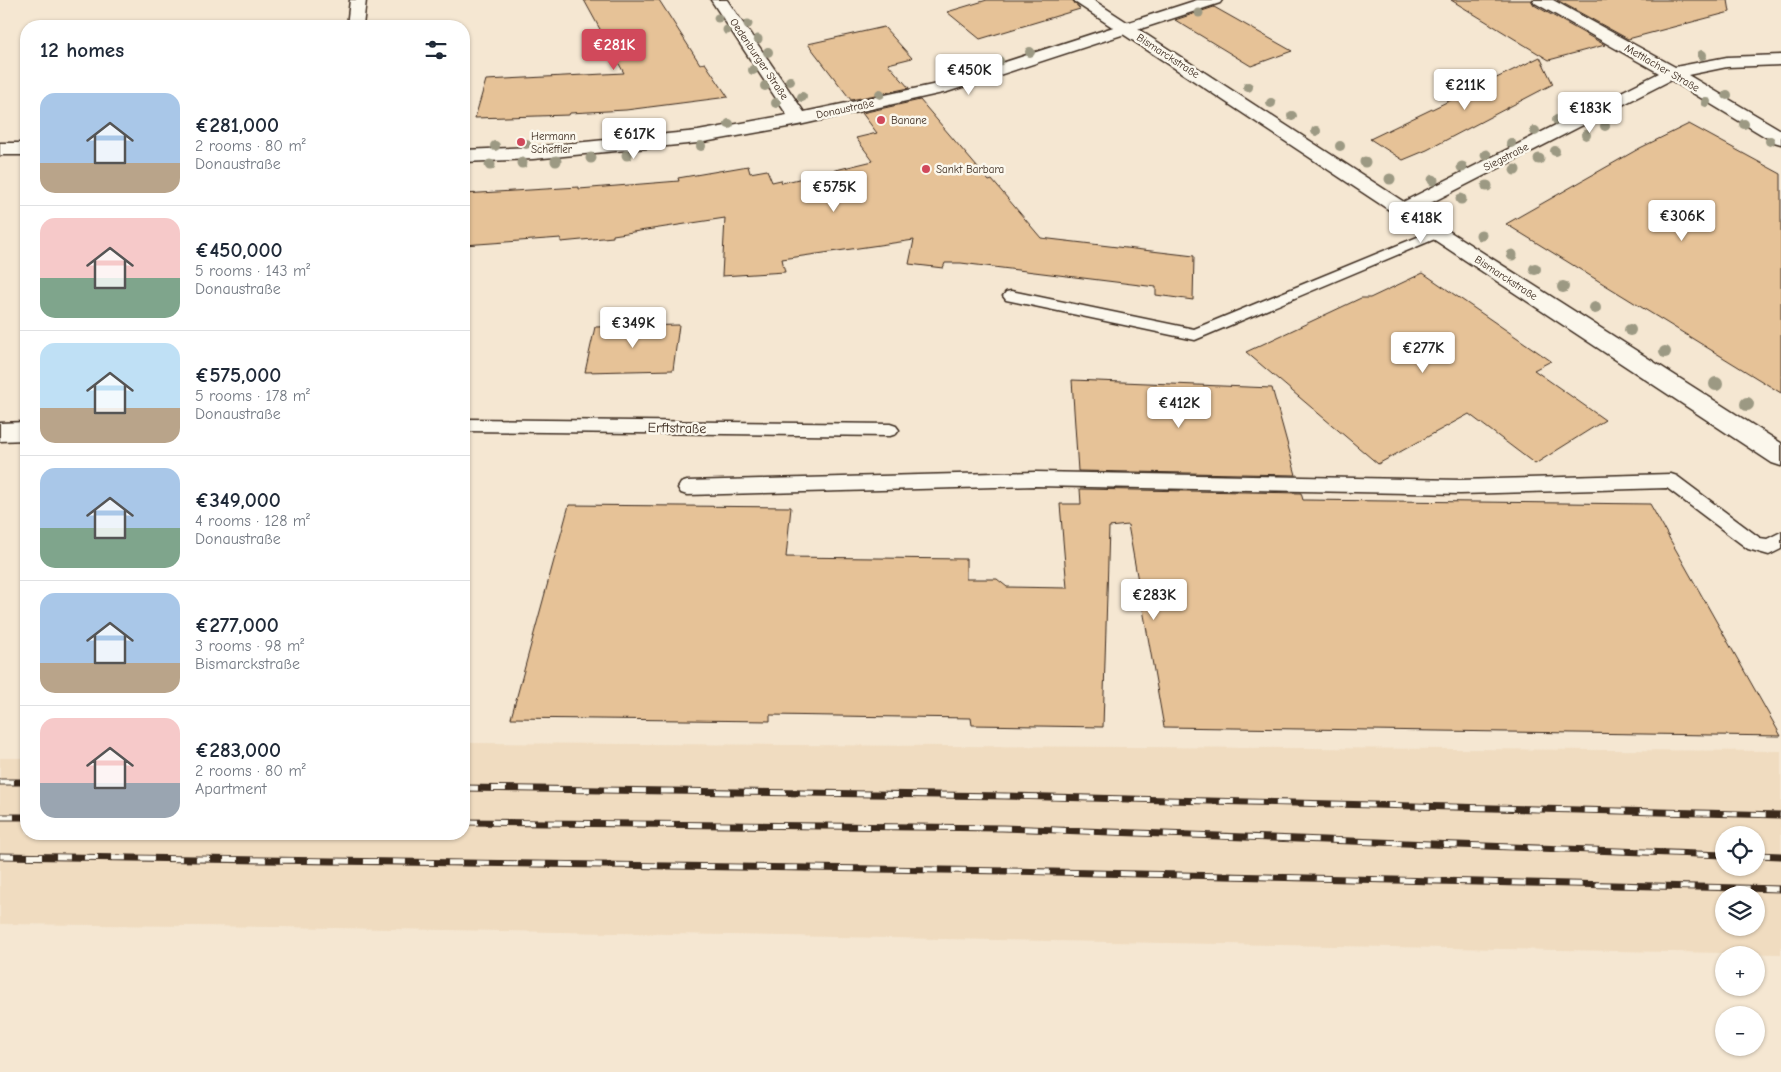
<!DOCTYPE html>
<html lang="en">
<head>
<meta charset="utf-8">
<style>
  :root { --surface:#fff; --page:#f6f6f7; --text:#1f2937; --muted:#747a83; --line:#e0e1e3; --accent:#d1495b }
  body { margin:0; font-family:"Comic Neue",sans-serif; background:var(--page); color:var(--text); height:100vh; display:flex; flex-direction:column; font-size:19px; white-space:nowrap }
  * { box-sizing:border-box; margin:0 }
  p { font-size:16px; color:var(--muted) }
  .icon { flex:none; width:28px; height:28px; fill:none; stroke:currentColor; stroke-width:2; stroke-linecap:round; stroke-linejoin:round }
  .map { position:relative; flex:1; overflow:hidden }
  .drawer { position:absolute; left:20px; top:20px; width:450px; height:820px; display:flex; flex-direction:column; background:var(--surface); border-radius:20px; box-shadow:0 1px 4px #0004 }
  .drawer>* { flex:none }
  .controls { position:absolute; left:1715px; top:826px; display:grid; gap:10px }
  .controls a { display:grid; place-items:center; width:50px; height:50px; border-radius:50%; background:var(--surface); box-shadow:0 1px 4px #0004; font-size:25px }
  .price { position:absolute; translate:-50% -42px; padding:0 11px; border-radius:5px; background:#fff; color:#222; font-size:16px; line-height:32px; filter:drop-shadow(0 1px 2px #0008) }
  .price::after { content:''; position:absolute; left:50%; top:30px; width:15px; height:11px; margin-left:-8px; background:inherit; clip-path:polygon(0 0,100% 0,50% 100%) }
  .price.current { background:var(--accent); color:#fff }
  ul { padding:0; list-style:none }
  li { display:flex; align-items:center; gap:15px; height:125px; padding:0 20px }
  li+li { border-top:1px solid var(--line) }
  li span { display:grid; place-items:center; flex:none; width:140px; height:100px; border-radius:15px; color:#555 }
  li>.icon { margin-inline-start:auto }
  span .icon { width:60px; height:60px; fill:#fffc; stroke-width:1 }
  li b { font-size:21px }
  h2 { display:flex; justify-content:space-between; align-items:center; height:60px; padding:0 20px; font-size:21px }
  .map>svg:first-child { display:block }
  .built { fill:#f0dcc0; fill-rule:evenodd }
  .building { fill:#e6c297; stroke:#3b2a1e }
  .lines { fill:none; stroke-linecap:round; stroke-linejoin:round }
  .lane-casing { stroke:#3b2a1e; stroke-width:3 }
  .street-casing { stroke:#3b2a1e; stroke-width:3 }
  .secondary-casing { stroke:#3b2a1e; stroke-width:3 }
  .lane { fill:#fbf7ec; fill-rule:evenodd }
  .street { fill:#fbf7ec; fill-rule:evenodd }
  .secondary { fill:#fbf7ec; fill-rule:evenodd }
  .rail-casing { stroke:#3b2a1e; stroke-width:7 }
  .rail { stroke:#fbf7ec; stroke-width:5; stroke-dasharray:14; stroke-linecap:butt }
  .tree { fill:#9c9983 }
  .poi-dot { fill:#d1495b; stroke:#fbf7ec; stroke-width:2 }
  .labels { text-anchor:middle; dominant-baseline:central; stroke-width:5; stroke-linejoin:round; paint-order:stroke }
  .far-street-label { font-size:11px; fill:#3b2a1e; stroke:#fbf7ec }
  .far-poi-label { font-size:11px; fill:#3b2a1e; stroke:#fbf7ec; text-anchor:start }
  .street-label { font-size:14px; fill:#3b2a1e; stroke:#fbf7ec }
</style>
</head>
<body>
<div class="map">
<svg width="1781" height="1072" viewBox="0 0 1781 1072">
  <rect width="100%" height="100%" fill="#f5e7d2"/>
  <filter id="ink" filterUnits="userSpaceOnUse"><feTurbulence type="fractalNoise" baseFrequency=".02" numOctaves="2"/><feDisplacementMap in="SourceGraphic" scale="10" xChannelSelector="R" yChannelSelector="G"/><feConvolveMatrix kernelMatrix="1 2 1 2 8 2 1 2 1" color-interpolation-filters="sRGB"/></filter>
  <g filter="url(#ink)">
    <!-- built -->
    <path class="built" d="M464,743L1781,751V954L278,927L0,924V758H26V834H464ZM1724,835H1756V868H1724ZM1724,895H1756V928H1724Z"/>
    <!-- building -->
    <path class="building" d="M584,0H659L700,64L705,63L728,97L626,110L570,113L569,115L475,118L486,80L624,73Z
      M987,0H1072L1080,9L980,39L947,12Z
      M1451,0H1531L1534,5L1605,45L1549,60Z
      M1557,0H1728L1730,12L1628,39Z
      M1214,7L1292,51L1251,66L1175,20Z
      M884,27L912,58L888,64L909,88L851,100L808,44Z
      M1540,57L1553,84L1427,150L1403,160L1370,139Z
      M920,100L989,181L992,180L1041,238L1194,256L1193,300L1156,295V287L961,263H945L943,268L909,264L914,240L782,259L785,272L722,276L725,218L613,235V237L561,242V238L464,245V194L579,187V189L679,181L678,178L748,166L750,173L767,170L772,182L781,180L782,183L873,161L856,138L877,133L862,113Z
      M1689,124L1781,174V393L1506,224L1640,148Z
      M1423,273L1551,361L1534,370L1605,420L1535,464L1469,414L1378,464L1246,352L1361,298H1370Z
      M679,325L673,370L585,372L595,327Z
      M1072,380L1272,388L1296,475L1078,471Z
      M1080,489L1301,493L1303,500L1650,504L1781,736L1164,727L1128,525L1109,527L1103,727L972,725L971,718L770,715V721L511,718L569,505L791,507L786,557L966,559V579H997L1007,587L1067,588L1060,504H1081Z"/>
    <g class="lines">
      <!-- lane casing -->
      <g class="lane-casing">
        <path id="lane" d="M1437,229L1442,230L1444,233L1442,236L1195,340L1011,301L1006,300L1003,296L1006,292L1011,291L1194,329Z
          M464,419L890,424L896,426L899,430L896,434L890,436L464,431Z
          M1035,472L1460,480L1671,474L1677,476L1760,538L1767,539L1781,532V549L1769,555L1748,549L1667,488L1460,494L1035,486L687,495L681,493L678,488L681,483L687,481Z"/>
      </g>
      <!-- street casing -->
      <g class="street-casing">
        <path id="street" d="M350,0H366L363,26H347Z
          M711,0H727L804,112L937,84L1197,0H1222L1220,3L947,92L799,125L698,143L533,159L464,162V150L533,147L698,131L787,115Z
          M1533,0H1553L1675,67L1727,57L1781,55V65L1727,67L1688,75L1781,130V144L1774,142L1671,80L1409,214L1402,216L1395,214L1392,210L1395,206L1659,73L1535,3Z
          M0,143H26V155H0Z
          M26,422V440L0,441V423Z"/>
      </g>
      <!-- secondary casing -->
      <g class="secondary-casing">
        <path id="secondary" d="M1074,0H1093L1444,228L1781,443V466L1772,463L1076,3Z"/>
      </g>
      <!-- lane -->
      <use href="#lane" class="lane"/>
      <!-- street -->
      <use href="#street" class="street"/>
      <!-- secondary -->
      <use href="#secondary" class="secondary"/>
      <!-- rail casing -->
      <g class="rail-casing">
        <path id="rail" d="M0,782H26
          M464,788L1005,796L1781,815
          M0,817H26
          M464,822L1002,828L1724,855
          M1756,855L1781,856
          M0,856L1009,871L1781,889"/>
      </g>
      <!-- rail -->
      <use href="#rail" class="rail"/>
    </g>
    <!-- trees -->
    <g class="tree">
      <circle cx="1199" cy="13" r="4.5"/>
      <circle cx="718" cy="18" r="4.5"/>
      <circle cx="748" cy="24" r="4.5"/>
      <circle cx="727" cy="30" r="4.5"/>
      <circle cx="758" cy="39" r="4.5"/>
      <circle cx="768" cy="52" r="5"/>
      <circle cx="1030" cy="52" r="5"/>
      <circle cx="1702" cy="55" r="5"/>
      <circle cx="999" cy="61" r="5"/>
      <circle cx="753" cy="70" r="5"/>
      <circle cx="969" cy="70" r="5"/>
      <circle cx="941" cy="78" r="5"/>
      <circle cx="790" cy="81" r="5"/>
      <circle cx="765" cy="86" r="5"/>
      <circle cx="1248" cy="87" r="5"/>
      <circle cx="880" cy="94" r="5"/>
      <circle cx="1727" cy="95" r="5"/>
      <circle cx="802" cy="97" r="5"/>
      <circle cx="1706" cy="102" r="5"/>
      <circle cx="776" cy="103" r="5"/>
      <circle cx="1271" cy="103" r="5"/>
      <circle cx="1292" cy="116" r="5"/>
      <circle cx="1557" cy="120" r="5"/>
      <circle cx="729" cy="124" r="5"/>
      <circle cx="1744" cy="124" r="5"/>
      <circle cx="1605" cy="126" r="5"/>
      <circle cx="1316" cy="131" r="5"/>
      <circle cx="1535" cy="131" r="5"/>
      <circle cx="1586" cy="135" r="5"/>
      <circle cx="1770" cy="141" r="5"/>
      <circle cx="1511" cy="143" r="5"/>
      <circle cx="526" cy="144" r="5"/>
      <circle cx="495" cy="146" r="5"/>
      <circle cx="701" cy="146" r="5"/>
      <circle cx="1340" cy="146" r="5"/>
      <circle cx="1555" cy="151" r="5"/>
      <circle cx="627" cy="155" r="5.5"/>
      <circle cx="1486" cy="155" r="5.5"/>
      <circle cx="591" cy="158" r="5.5"/>
      <circle cx="1539" cy="159" r="5.5"/>
      <circle cx="556" cy="161" r="5.5"/>
      <circle cx="1365" cy="162" r="5.5"/>
      <circle cx="522" cy="163" r="5.5"/>
      <circle cx="490" cy="165" r="5.5"/>
      <circle cx="1462" cy="167" r="5.5"/>
      <circle cx="1515" cy="170" r="5.5"/>
      <circle cx="1390" cy="179" r="5.5"/>
      <circle cx="1433" cy="180" r="5.5"/>
      <circle cx="1487" cy="186" r="5.5"/>
      <circle cx="1461" cy="199" r="5.5"/>
      <circle cx="1481" cy="235" r="5.5"/>
      <circle cx="1512" cy="255" r="5.5"/>
      <circle cx="1535" cy="269" r="6"/>
      <circle cx="1563" cy="287" r="6"/>
      <circle cx="1595" cy="308" r="6"/>
      <circle cx="1630" cy="330" r="6"/>
      <circle cx="1665" cy="352" r="6"/>
      <circle cx="1716" cy="384" r="7"/>
      <circle cx="1747" cy="404" r="7"/>
    </g>
  </g>
  <!-- markers -->
  <g class="poi-dot">
    <circle cx="881" cy="120" r="5"/>
    <circle cx="521" cy="142" r="5"/>
    <circle cx="926" cy="169" r="5"/>
  </g>
  <g class="labels">
    <!-- far-street labels -->
    <g class="far-street-label">
      <text transform="translate(1168 56) rotate(33)">Bismarckstraße</text>
      <text transform="translate(759 59) rotate(56)">Oedenburger Straße</text>
      <text transform="translate(1662 68) rotate(30)">Mettlacher Straße</text>
      <text transform="translate(845 109) rotate(-12)">Donaustraße</text>
      <text transform="translate(1506 157) rotate(-27)">Siegstraße</text>
      <text transform="translate(1506 278) rotate(33)">Bismarckstraße</text>
    </g>
    <!-- far-poi labels -->
    <g class="far-poi-label">
      <text x="891" y="120">Banane</text>
      <text x="531" y="136">Hermann<tspan x="531" dy="13">Scheffler</tspan></text>
      <text x="936" y="169">Sankt Barbara</text>
    </g>
    <!-- street labels -->
    <g class="street-label">
      <text transform="translate(677 428) rotate(1)">Erftstraße</text>
    </g>
  </g>
</svg>
<div class="controls">
<a><svg class="icon" aria-label="locate" viewBox="0 0 24 24"><circle cx="12" cy="12" r="6"/><path d="M12 2v4M12 18v4M2 12h4M18 12h4"/></svg></a>
<a><svg class="icon" aria-label="layers" viewBox="0 0 24 24"><path d="M12 4l9 5-9 5-9-5zM3 14l9 5 9-5"/></svg></a>
<a>+</a>
<a>−</a>
</div>
<b class="price current" style="left:614px;top:71px">€281K</b>
<b class="price" style="left:969px;top:96px">€450K</b>
<b class="price" style="left:1465px;top:111px">€211K</b>
<b class="price" style="left:1590px;top:134px">€183K</b>
<b class="price" style="left:634px;top:160px">€617K</b>
<b class="price" style="left:834px;top:213px">€575K</b>
<b class="price" style="left:1682px;top:242px">€306K</b>
<b class="price" style="left:1421px;top:244px">€418K</b>
<b class="price" style="left:633px;top:349px">€349K</b>
<b class="price" style="left:1423px;top:374px">€277K</b>
<b class="price" style="left:1179px;top:429px">€412K</b>
<b class="price" style="left:1154px;top:621px">€283K</b>
<section class="drawer">
<h2>12 homes<svg class="icon" aria-label="filters" viewBox="0 0 24 24"><path d="M4 7h16M4 17h16"/><circle cx="9" cy="7" r="2"/><circle cx="15" cy="17" r="2"/></svg></h2>
<ul>
<li><span style="background:linear-gradient(#a9c7e8 70%,#b9a48a 0)"><svg class="icon" aria-label="home" viewBox="0 0 24 24"><path d="M3 11l9-7 9 7M6 9v11h12V9"/></svg></span><div><b>€281,000</b><p>2 rooms · 80 m²</p><p>Donaustraße</p></div></li>
<li><span style="background:linear-gradient(#f6c9c9 60%,#7fa58c 0)"><svg class="icon" aria-label="home" viewBox="0 0 24 24"><path d="M3 11l9-7 9 7M6 9v11h12V9"/></svg></span><div><b>€450,000</b><p>5 rooms · 143 m²</p><p>Donaustraße</p></div></li>
<li><span style="background:linear-gradient(#bfe0f5 65%,#b9a48a 0)"><svg class="icon" aria-label="home" viewBox="0 0 24 24"><path d="M3 11l9-7 9 7M6 9v11h12V9"/></svg></span><div><b>€575,000</b><p>5 rooms · 178 m²</p><p>Donaustraße</p></div></li>
<li><span style="background:linear-gradient(#a9c7e8 60%,#7fa58c 0)"><svg class="icon" aria-label="home" viewBox="0 0 24 24"><path d="M3 11l9-7 9 7M6 9v11h12V9"/></svg></span><div><b>€349,000</b><p>4 rooms · 128 m²</p><p>Donaustraße</p></div></li>
<li><span style="background:linear-gradient(#a9c7e8 70%,#b9a48a 0)"><svg class="icon" aria-label="home" viewBox="0 0 24 24"><path d="M3 11l9-7 9 7M6 9v11h12V9"/></svg></span><div><b>€277,000</b><p>3 rooms · 98 m²</p><p>Bismarckstraße</p></div></li>
<li><span style="background:linear-gradient(#f6c9c9 65%,#9aa5b1 0)"><svg class="icon" aria-label="home" viewBox="0 0 24 24"><path d="M3 11l9-7 9 7M6 9v11h12V9"/></svg></span><div><b>€283,000</b><p>2 rooms · 80 m²</p><p>Apartment</p></div></li>
</ul>
</section>
</div>
</body>
</html>
